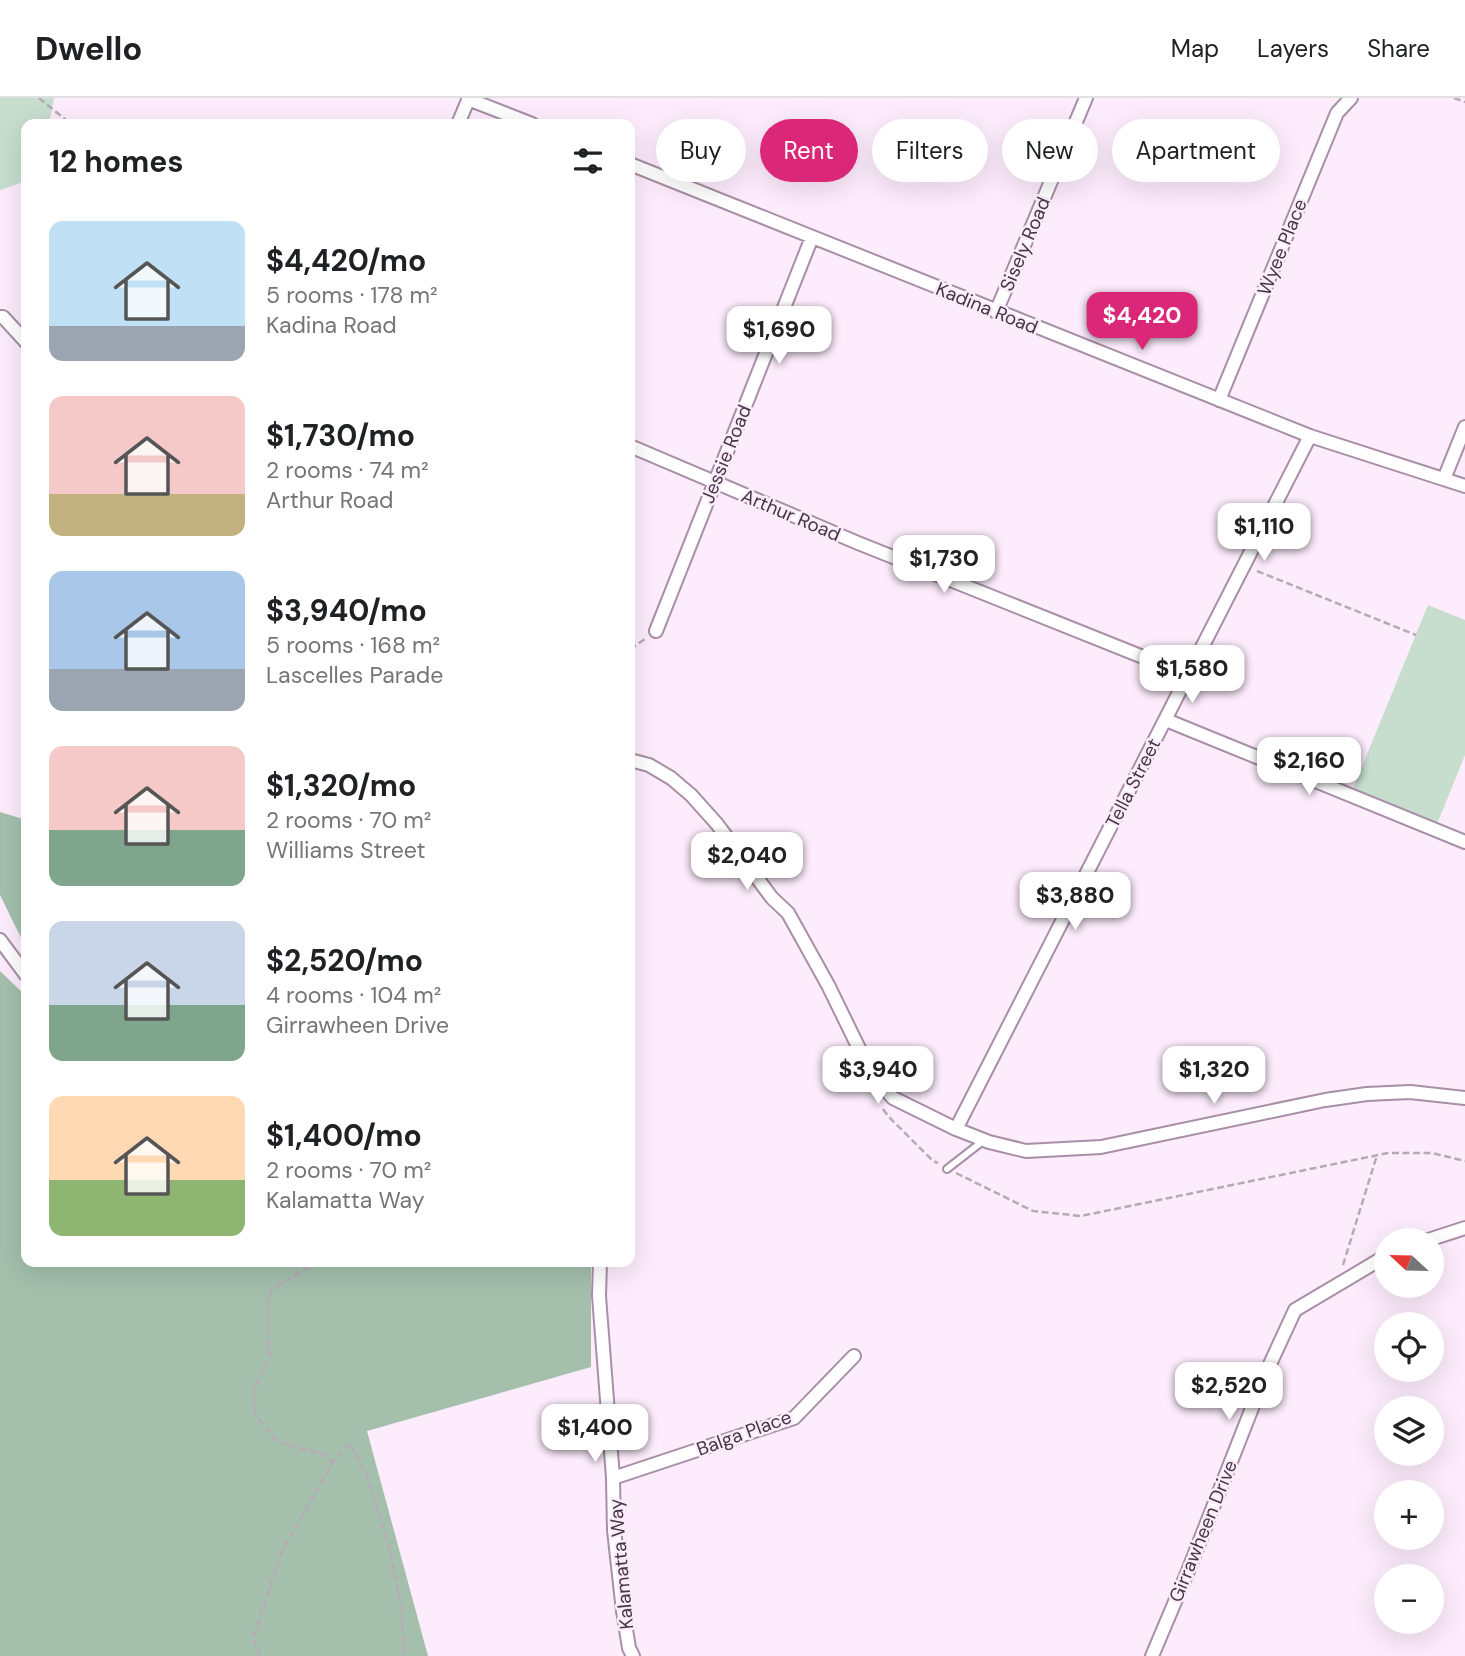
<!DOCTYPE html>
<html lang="en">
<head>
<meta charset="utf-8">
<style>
  :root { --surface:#fff; --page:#f2f2f2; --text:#202124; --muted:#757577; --line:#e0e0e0; --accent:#db2777 }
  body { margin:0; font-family:"DM Sans",sans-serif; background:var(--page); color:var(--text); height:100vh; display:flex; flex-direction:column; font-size:26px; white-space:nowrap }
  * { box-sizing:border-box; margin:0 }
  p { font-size:23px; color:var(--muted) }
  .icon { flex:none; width:38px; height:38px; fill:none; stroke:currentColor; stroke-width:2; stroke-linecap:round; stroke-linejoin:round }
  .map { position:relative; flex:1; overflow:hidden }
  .drawer { position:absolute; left:21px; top:21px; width:614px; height:1148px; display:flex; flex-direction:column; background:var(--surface); border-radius:14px; box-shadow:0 7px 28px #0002 }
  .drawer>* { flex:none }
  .hud { position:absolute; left:656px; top:21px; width:665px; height:63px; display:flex; gap:14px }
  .needle { width:46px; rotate:292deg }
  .tools { position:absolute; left:1374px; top:1130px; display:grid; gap:14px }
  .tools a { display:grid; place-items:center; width:70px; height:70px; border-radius:50%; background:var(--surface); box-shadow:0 7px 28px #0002; font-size:35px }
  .price { position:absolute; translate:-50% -60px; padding:0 16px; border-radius:14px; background:#fff; color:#222; font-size:23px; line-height:46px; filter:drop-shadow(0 2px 4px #0008) }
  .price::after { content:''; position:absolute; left:50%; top:42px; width:21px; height:16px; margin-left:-10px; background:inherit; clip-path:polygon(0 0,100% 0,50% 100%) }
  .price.selected { background:var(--accent); color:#fff }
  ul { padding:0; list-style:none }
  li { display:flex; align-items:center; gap:21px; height:175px; padding:0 28px }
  li span { display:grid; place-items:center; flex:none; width:196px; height:140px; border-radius:14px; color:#555 }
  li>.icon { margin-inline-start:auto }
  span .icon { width:84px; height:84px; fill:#fffc; stroke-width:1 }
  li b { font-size:30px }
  h2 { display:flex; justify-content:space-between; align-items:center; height:84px; padding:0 28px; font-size:30px }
  .pill { padding:0 24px; border-radius:32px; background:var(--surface); box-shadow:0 7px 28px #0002; font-size:24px; line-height:63px }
  .pill.selected { background:var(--accent); color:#fff }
  header { display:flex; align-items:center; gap:42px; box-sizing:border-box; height:98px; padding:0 35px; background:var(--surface); border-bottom:2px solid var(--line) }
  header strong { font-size:33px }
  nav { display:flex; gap:38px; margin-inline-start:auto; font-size:24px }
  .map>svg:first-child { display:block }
  .green { fill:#c7ddce }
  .forest { fill:#a4c0ad }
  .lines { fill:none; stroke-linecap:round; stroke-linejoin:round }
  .service-casing { stroke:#a88fa7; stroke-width:10 }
  .minor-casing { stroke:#a88fa7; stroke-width:16 }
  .path { stroke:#b8a9b7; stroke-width:2.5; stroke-dasharray:7 3.5; stroke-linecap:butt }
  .service { stroke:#fff; stroke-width:6 }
  .minor { stroke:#fff; stroke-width:12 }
  .labels { text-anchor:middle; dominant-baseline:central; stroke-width:5; stroke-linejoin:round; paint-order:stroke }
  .street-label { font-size:19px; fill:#433843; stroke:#fdecfc }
</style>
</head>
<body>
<header>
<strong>Dwello</strong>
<nav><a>Map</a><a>Layers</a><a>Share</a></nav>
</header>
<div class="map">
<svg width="1465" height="1558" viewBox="0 0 1465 1558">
  <rect width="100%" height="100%" fill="#fdecfc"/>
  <!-- green -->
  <path class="green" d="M0,0H54L49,26H26V83L0,92Z
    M1428,507L1465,522V657L1435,731L1350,698Z"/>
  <!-- forest -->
  <path class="forest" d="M0,714L26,722V850L0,797Z
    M0,873L26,898V1164H591V1269L367,1333L428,1558H0Z"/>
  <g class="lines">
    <!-- service casing -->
    <g class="service-casing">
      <path id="service" d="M947,1071L983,1043"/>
    </g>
    <!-- minor casing -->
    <g class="minor-casing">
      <path id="minor" d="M468,1L532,26
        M458,26L469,0
        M630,66L1310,338L1465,388
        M996,214L1086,0
        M0,219H3L26,244
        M1219,302L1337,15L1351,0
        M630,348L858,445L1188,577
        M1444,381L1465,329
        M656,533L812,139
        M1166,622L1465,744
        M630,662L649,667L671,680L691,697L717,726L772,800L788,815L828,887L871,975L893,1000L956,1031L989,1044L1026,1053L1101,1049L1325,1002L1367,996L1410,994L1465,1000
        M0,842L26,877
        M956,1031L1310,338
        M1425,1143L1465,1130
        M600,1164L599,1198L613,1380L614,1432L623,1513L629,1550L633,1558
        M613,1380L794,1320L854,1258
        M1152,1558L1188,1473L1265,1277L1295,1212L1386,1158"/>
    </g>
    <!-- path -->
    <path class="path" d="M39,0L71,26
      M1454,0L1465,4
      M1257,473L1416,537
      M630,551L645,541
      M883,1011L888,1018L933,1063L938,1065
      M956,1075L1033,1113L1081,1118L1388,1055H1432L1465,1063
      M318,1164L273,1190L268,1201L267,1230L270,1257L254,1291L255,1316L276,1342L285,1346L323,1356L333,1364
      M1343,1167L1377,1057
      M260,1558L253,1540L282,1453L333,1364L350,1345L367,1378L389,1448L400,1504L404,1550L402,1558"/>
    <!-- service -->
    <use href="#service" class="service"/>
    <!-- minor -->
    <use href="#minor" class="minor"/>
  </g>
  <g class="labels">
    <!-- street labels -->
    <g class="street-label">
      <text transform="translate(1025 146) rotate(-67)">Sisely Road</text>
      <text transform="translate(1282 149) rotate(-68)">Wyee Place</text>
      <text transform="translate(987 210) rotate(22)">Kadina Road</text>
      <text transform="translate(726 356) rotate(-68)">Jessie Road</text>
      <text transform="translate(791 417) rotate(23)">Arthur Road</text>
      <text transform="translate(1133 685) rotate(-63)">Tella Street</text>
      <text transform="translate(744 1335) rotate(-20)">Balga Place</text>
      <text transform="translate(1203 1433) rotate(-68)">Girrawheen Drive</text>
      <text transform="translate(621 1466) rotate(-95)">Kalamatta Way</text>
    </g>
  </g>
</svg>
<div class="tools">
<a><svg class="needle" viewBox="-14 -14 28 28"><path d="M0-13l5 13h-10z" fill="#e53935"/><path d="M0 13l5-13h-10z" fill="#757577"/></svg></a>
<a><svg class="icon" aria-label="locate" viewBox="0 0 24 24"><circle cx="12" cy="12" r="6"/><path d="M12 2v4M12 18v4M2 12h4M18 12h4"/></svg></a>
<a><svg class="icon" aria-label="layers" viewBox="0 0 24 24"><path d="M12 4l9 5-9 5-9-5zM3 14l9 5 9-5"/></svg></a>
<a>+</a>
<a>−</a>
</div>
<b class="price selected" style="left:1142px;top:254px">$4,420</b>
<b class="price" style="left:779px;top:268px">$1,690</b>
<b class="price" style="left:1264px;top:465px">$1,110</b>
<b class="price" style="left:944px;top:497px">$1,730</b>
<b class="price" style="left:1192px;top:607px">$1,580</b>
<b class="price" style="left:1309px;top:699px">$2,160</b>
<b class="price" style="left:747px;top:794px">$2,040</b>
<b class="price" style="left:1075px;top:834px">$3,880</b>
<b class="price" style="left:878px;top:1008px">$3,940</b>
<b class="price" style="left:1214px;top:1008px">$1,320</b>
<b class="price" style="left:1229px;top:1324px">$2,520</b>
<b class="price" style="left:595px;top:1366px">$1,400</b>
<div class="hud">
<a class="pill">Buy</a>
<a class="pill selected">Rent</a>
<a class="pill">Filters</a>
<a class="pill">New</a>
<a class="pill">Apartment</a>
</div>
<section class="drawer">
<h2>12 homes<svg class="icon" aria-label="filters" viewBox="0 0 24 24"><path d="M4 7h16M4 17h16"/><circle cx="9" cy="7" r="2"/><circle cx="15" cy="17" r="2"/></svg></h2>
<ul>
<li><span style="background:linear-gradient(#bfe0f5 75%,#9aa5b1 0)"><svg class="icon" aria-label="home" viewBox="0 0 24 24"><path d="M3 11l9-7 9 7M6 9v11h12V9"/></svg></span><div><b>$4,420/mo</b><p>5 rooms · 178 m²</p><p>Kadina Road</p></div></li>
<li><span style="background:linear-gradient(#f6c9c9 70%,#c2b280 0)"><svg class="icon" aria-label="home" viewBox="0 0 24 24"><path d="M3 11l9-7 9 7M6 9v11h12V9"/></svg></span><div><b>$1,730/mo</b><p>2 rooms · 74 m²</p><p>Arthur Road</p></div></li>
<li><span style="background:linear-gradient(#a9c7e8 70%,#9aa5b1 0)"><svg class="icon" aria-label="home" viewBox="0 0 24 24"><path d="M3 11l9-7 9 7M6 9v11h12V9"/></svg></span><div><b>$3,940/mo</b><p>5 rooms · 168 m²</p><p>Lascelles Parade</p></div></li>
<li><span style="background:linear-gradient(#f6c9c9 60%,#7fa58c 0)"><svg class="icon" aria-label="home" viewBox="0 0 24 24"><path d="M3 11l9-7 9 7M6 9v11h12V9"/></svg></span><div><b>$1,320/mo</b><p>2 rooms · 70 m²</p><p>Williams Street</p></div></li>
<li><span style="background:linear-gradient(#c9d6e8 60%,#7fa58c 0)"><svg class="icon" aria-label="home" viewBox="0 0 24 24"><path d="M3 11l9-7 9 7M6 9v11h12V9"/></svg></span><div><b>$2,520/mo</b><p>4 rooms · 104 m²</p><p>Girrawheen Drive</p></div></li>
<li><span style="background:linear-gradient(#ffd9b3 60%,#8fb573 0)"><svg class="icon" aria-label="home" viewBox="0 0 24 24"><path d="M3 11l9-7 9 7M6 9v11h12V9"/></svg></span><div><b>$1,400/mo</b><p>2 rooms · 70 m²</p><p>Kalamatta Way</p></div></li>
</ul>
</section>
</div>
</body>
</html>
